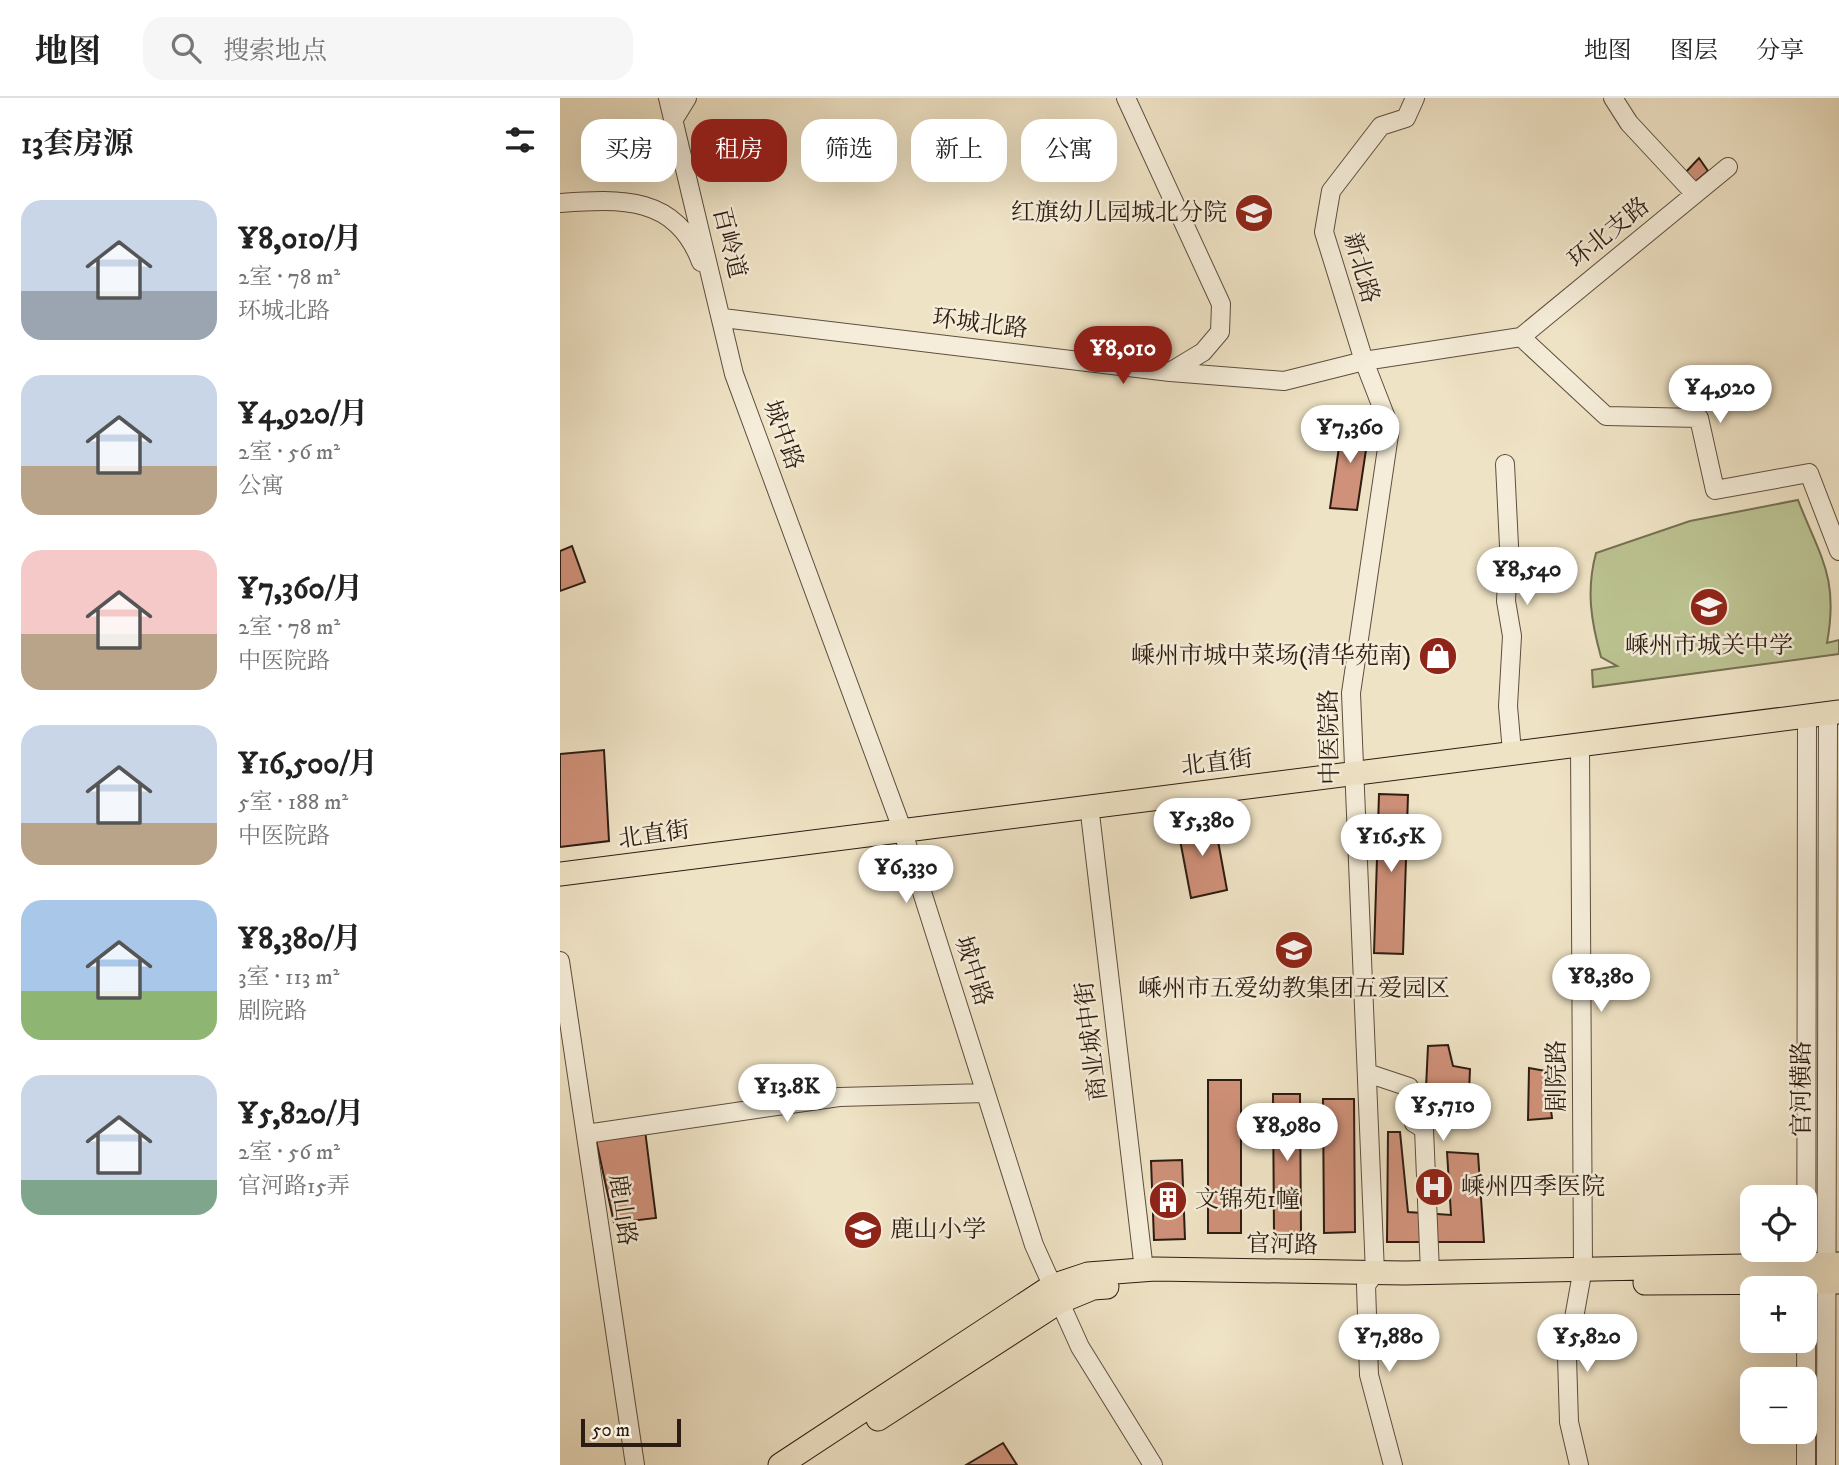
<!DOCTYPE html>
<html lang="zh">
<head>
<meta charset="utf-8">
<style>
  :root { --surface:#fff; --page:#f6f6f6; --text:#222; --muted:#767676; --line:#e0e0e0; --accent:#8f2418 }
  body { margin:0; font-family:"IM FELL DW Pica","Noto Serif SC",serif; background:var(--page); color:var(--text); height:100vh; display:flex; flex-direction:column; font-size:26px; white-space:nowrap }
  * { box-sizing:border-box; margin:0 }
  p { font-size:23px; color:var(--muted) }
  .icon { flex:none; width:38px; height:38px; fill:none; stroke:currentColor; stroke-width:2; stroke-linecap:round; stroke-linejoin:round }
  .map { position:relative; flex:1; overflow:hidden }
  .panel { display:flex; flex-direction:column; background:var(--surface); width:560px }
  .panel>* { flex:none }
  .guide { position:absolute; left:21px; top:21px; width:665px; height:63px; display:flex; gap:14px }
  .buttons { position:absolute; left:1180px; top:1087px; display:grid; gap:14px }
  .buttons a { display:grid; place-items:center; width:77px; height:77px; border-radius:14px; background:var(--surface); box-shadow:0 7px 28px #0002; font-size:35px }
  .scale { position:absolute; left:21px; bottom:18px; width:100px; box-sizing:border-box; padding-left:7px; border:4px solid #2d1c12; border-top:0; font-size:19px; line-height:24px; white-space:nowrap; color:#2d1c12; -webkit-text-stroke:5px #f5edd9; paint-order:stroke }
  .price { position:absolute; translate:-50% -60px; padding:0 16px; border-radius:24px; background:#fff; color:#222; font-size:23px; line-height:46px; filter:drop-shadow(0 2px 4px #0008) }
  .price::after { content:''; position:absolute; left:50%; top:42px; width:21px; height:16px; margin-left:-10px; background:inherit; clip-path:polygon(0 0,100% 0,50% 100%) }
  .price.current { background:var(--accent); color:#fff }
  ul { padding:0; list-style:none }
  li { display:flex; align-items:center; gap:21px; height:175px; padding:0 21px }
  li span { display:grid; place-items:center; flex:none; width:196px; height:140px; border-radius:21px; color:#555 }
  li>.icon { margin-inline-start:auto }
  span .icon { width:84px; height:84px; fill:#fffc; stroke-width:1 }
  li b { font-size:30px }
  h2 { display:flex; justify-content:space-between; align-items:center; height:84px; padding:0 21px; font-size:30px }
  .tag { padding:0 24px; border-radius:21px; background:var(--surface); box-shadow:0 7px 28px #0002; font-size:24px; line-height:63px }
  .tag.current { background:var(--accent); color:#fff }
  header { display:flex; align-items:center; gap:42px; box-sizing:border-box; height:98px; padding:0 35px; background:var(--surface); border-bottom:2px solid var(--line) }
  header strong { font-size:33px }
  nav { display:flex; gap:38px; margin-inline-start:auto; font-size:24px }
  .search { width:490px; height:63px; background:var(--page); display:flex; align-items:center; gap:18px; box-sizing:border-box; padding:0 24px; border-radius:21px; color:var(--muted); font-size:26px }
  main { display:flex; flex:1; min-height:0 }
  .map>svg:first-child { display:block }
  .green { fill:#bcc392; stroke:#747052; stroke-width:2 }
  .building { fill:#cf9179; stroke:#2d1c12; stroke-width:2 }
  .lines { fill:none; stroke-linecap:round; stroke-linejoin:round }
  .minor-casing { stroke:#5e4e3f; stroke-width:20 }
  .major-casing { stroke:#2d1c12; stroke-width:25 }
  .minor { stroke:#f5edd9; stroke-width:18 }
  .major { stroke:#efe3c5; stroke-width:23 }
  .labels { text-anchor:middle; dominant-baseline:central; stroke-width:5; stroke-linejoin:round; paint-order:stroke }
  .poi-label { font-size:24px; fill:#2d1c12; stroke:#f5edd9; text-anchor:start }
  .street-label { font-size:24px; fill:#2d1c12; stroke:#f5edd9 }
</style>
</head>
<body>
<header>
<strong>地图</strong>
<div class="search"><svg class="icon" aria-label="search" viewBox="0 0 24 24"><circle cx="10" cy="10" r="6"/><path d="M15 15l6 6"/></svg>搜索地点</div>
<nav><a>地图</a><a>图层</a><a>分享</a></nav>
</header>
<main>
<section class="panel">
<h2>13套房源<svg class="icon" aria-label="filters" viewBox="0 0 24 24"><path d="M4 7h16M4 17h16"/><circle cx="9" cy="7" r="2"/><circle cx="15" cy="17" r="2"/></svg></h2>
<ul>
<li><span style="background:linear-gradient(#c9d6e8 65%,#9aa5b1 0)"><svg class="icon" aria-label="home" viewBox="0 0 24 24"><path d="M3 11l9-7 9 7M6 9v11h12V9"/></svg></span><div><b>¥8,010/月</b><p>2室 · 78 m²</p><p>环城北路</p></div></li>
<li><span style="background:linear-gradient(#c9d6e8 65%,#b9a48a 0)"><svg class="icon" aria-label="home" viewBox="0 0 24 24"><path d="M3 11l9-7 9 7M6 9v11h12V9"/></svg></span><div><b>¥4,920/月</b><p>2室 · 56 m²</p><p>公寓</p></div></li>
<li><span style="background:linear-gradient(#f6c9c9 60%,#b9a48a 0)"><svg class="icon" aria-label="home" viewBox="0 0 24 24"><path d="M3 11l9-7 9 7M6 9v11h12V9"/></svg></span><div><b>¥7,360/月</b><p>2室 · 78 m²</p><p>中医院路</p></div></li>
<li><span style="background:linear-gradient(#c9d6e8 70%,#b9a48a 0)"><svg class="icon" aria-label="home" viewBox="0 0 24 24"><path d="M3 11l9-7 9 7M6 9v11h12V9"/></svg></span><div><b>¥16,500/月</b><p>5室 · 188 m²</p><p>中医院路</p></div></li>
<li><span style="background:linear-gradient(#a9c7e8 65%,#8fb573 0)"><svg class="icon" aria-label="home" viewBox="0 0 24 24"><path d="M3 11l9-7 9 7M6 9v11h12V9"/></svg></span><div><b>¥8,380/月</b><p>3室 · 113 m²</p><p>剧院路</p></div></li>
<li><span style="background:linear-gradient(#c9d6e8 75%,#7fa58c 0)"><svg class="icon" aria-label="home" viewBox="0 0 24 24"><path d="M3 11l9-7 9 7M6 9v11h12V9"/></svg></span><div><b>¥5,820/月</b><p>2室 · 56 m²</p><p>官河路15弄</p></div></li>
</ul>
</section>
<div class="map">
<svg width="1279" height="1367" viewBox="0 0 1279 1367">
  <rect width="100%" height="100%" fill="#efe3c5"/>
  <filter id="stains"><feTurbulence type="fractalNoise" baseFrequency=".00286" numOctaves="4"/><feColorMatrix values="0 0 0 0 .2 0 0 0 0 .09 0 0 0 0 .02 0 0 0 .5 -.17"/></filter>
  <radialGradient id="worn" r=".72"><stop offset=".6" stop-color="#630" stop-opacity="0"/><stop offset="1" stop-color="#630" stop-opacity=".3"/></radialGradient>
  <!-- green -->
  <path class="green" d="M1238,402C1260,459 1279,479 1267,545L1279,542V556L1033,589L1032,572L1057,568L1041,559C1031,523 1026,492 1036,455L1130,423Z"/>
  <!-- building -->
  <path class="building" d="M1139,60L1148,73L1135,84L1125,75Z
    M783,322L810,325L797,412L770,410Z
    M12,448L25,484L0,493V453Z
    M44,652L49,743L0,749V656Z
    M819,696L848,697L843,856L814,855Z
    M654,721L667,792L631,800L617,726Z
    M888,947L893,968L910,971L909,994H890L892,1009L865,1011L868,948Z
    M969,970L986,973L992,1020L968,1022Z
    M648,982H681V1135H648Z
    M713,996H740L741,1134L714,1135Z
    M763,1001H794L795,1134L764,1135Z
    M85,1032L96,1120L54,1125L36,1042Z
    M828,1034H840L848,1114L891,1117L887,1054L918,1056L924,1144H827Z
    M622,1062L625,1141L594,1142L591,1063Z
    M443,1345L457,1367H406Z"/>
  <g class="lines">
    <!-- minor casing -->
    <g class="minor-casing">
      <path id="minor" d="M108,0L174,276L342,731L474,1147L520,1249L593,1367
        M566,0L661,206L660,234L643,254L610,274
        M1053,0L1069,25L1135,96
        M114,21L127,0
        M0,105C60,101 116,97 141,164
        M163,220L610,274L724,283L804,263L961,239
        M961,239L1046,318L1139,320L1155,392L1249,375L1279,453
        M961,239L1168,69
        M945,366L949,448L946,503L952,538L948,608L952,654
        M529,707L584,1172
        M0,863L75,1367
        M807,975L849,989L854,1025L864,1031L870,1174
        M26,1036L279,999L426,995
        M833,1367L809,1277L806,1187L815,1175L791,595L830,330L804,263L764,134L771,93L821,28L846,20L855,0
        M1019,1367L1009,1324L1007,1259L1023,1170L1020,646
        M1246,1367L1247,618
        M1266,1367L1268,616"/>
    </g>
    <!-- major casing -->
    <g class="major-casing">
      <path id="major" d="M0,776L1279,614
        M1085,1185L1279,1184
        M318,1321L499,1204L533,1190L547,1189
        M220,1367L492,1188L528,1176L595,1171L844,1175L1279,1166"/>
    </g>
    <!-- minor -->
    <use href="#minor" class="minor"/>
    <!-- major -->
    <use href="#major" class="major"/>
  </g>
  <!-- icons -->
  <defs>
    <g id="school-disc" transform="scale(2.0125)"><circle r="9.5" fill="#8f2418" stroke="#f5edd9"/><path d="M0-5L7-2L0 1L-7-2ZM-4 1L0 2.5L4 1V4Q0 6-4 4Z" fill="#fff"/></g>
    <g id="shop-disc" transform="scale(2.0125)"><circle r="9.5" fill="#8f2418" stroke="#f5edd9"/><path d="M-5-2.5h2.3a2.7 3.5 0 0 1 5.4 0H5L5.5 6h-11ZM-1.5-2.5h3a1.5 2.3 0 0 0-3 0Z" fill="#fff"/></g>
    <g id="hospital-disc" transform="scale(2.0125)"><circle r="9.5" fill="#8f2418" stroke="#f5edd9"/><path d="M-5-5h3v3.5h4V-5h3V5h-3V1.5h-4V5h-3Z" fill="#fff"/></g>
    <g id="building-disc" transform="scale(2.0125)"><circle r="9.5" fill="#8f2418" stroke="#f5edd9"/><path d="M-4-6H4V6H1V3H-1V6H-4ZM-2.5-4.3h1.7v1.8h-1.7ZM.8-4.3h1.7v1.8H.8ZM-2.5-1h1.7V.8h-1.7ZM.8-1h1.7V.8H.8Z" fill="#fff"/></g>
  </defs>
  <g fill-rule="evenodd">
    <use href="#school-disc" x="694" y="115"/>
    <use href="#school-disc" x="1149" y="509"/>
    <use href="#shop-disc" x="878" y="558"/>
    <use href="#school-disc" x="734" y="852"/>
    <use href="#hospital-disc" x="874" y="1089"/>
    <use href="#building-disc" x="608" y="1102"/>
    <use href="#school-disc" x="303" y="1132"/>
  </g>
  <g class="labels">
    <!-- poi labels -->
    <g class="poi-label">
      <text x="667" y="115" text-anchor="end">红旗幼儿园城北分院</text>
      <text x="1149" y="548" text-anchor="middle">嵊州市城关中学</text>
      <text x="851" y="558" text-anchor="end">嵊州市城中菜场(清华苑南)</text>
      <text x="734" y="891" text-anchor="middle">嵊州市五爱幼教集团五爱园区</text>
      <text x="901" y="1089">嵊州四季医院</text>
      <text x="635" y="1102">文锦苑1幢</text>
      <text x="330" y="1132">鹿山小学</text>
    </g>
    <!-- street labels -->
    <g class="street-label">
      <text transform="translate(1049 135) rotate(-39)">环北支路</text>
      <text transform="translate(169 145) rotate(76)">百岭道</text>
      <text transform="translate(801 170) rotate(74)">新北路</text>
      <text transform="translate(420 226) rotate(7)">环城北路</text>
      <text transform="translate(223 337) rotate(70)">城中路</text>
      <text transform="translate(770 639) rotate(-91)">中医院路</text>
      <text transform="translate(657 665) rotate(-7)">北直街</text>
      <text transform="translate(94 737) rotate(-8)">北直街</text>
      <text transform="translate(413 873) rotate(72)">城中路</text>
      <text transform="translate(532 943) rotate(-97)">商业城中街</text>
      <text transform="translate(997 978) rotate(-90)">剧院路</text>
      <text transform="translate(1242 991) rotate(-90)">官河横路</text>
      <text transform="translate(62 1112) rotate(82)">鹿山路</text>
      <text transform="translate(722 1147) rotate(1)">官河路</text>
    </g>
  </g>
  <rect width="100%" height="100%" filter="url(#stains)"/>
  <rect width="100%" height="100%" fill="url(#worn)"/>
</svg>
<div class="buttons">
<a><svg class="icon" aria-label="locate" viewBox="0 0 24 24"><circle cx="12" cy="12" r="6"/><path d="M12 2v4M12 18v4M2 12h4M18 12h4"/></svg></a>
<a>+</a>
<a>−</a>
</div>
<div class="scale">50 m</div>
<b class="price current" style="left:563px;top:288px">¥8,010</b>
<b class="price" style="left:1160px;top:327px">¥4,920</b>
<b class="price" style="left:790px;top:367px">¥7,360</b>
<b class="price" style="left:967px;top:509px">¥8,540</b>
<b class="price" style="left:642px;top:760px">¥5,380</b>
<b class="price" style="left:831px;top:776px">¥16.5K</b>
<b class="price" style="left:346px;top:807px">¥6,330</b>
<b class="price" style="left:1041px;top:916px">¥8,380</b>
<b class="price" style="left:227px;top:1026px">¥13.8K</b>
<b class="price" style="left:883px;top:1045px">¥5,710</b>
<b class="price" style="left:727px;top:1065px">¥8,980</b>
<b class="price" style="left:829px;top:1276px">¥7,880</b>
<b class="price" style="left:1027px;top:1276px">¥5,820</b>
<div class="guide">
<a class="tag">买房</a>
<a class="tag current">租房</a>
<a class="tag">筛选</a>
<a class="tag">新上</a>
<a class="tag">公寓</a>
</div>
</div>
</main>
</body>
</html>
